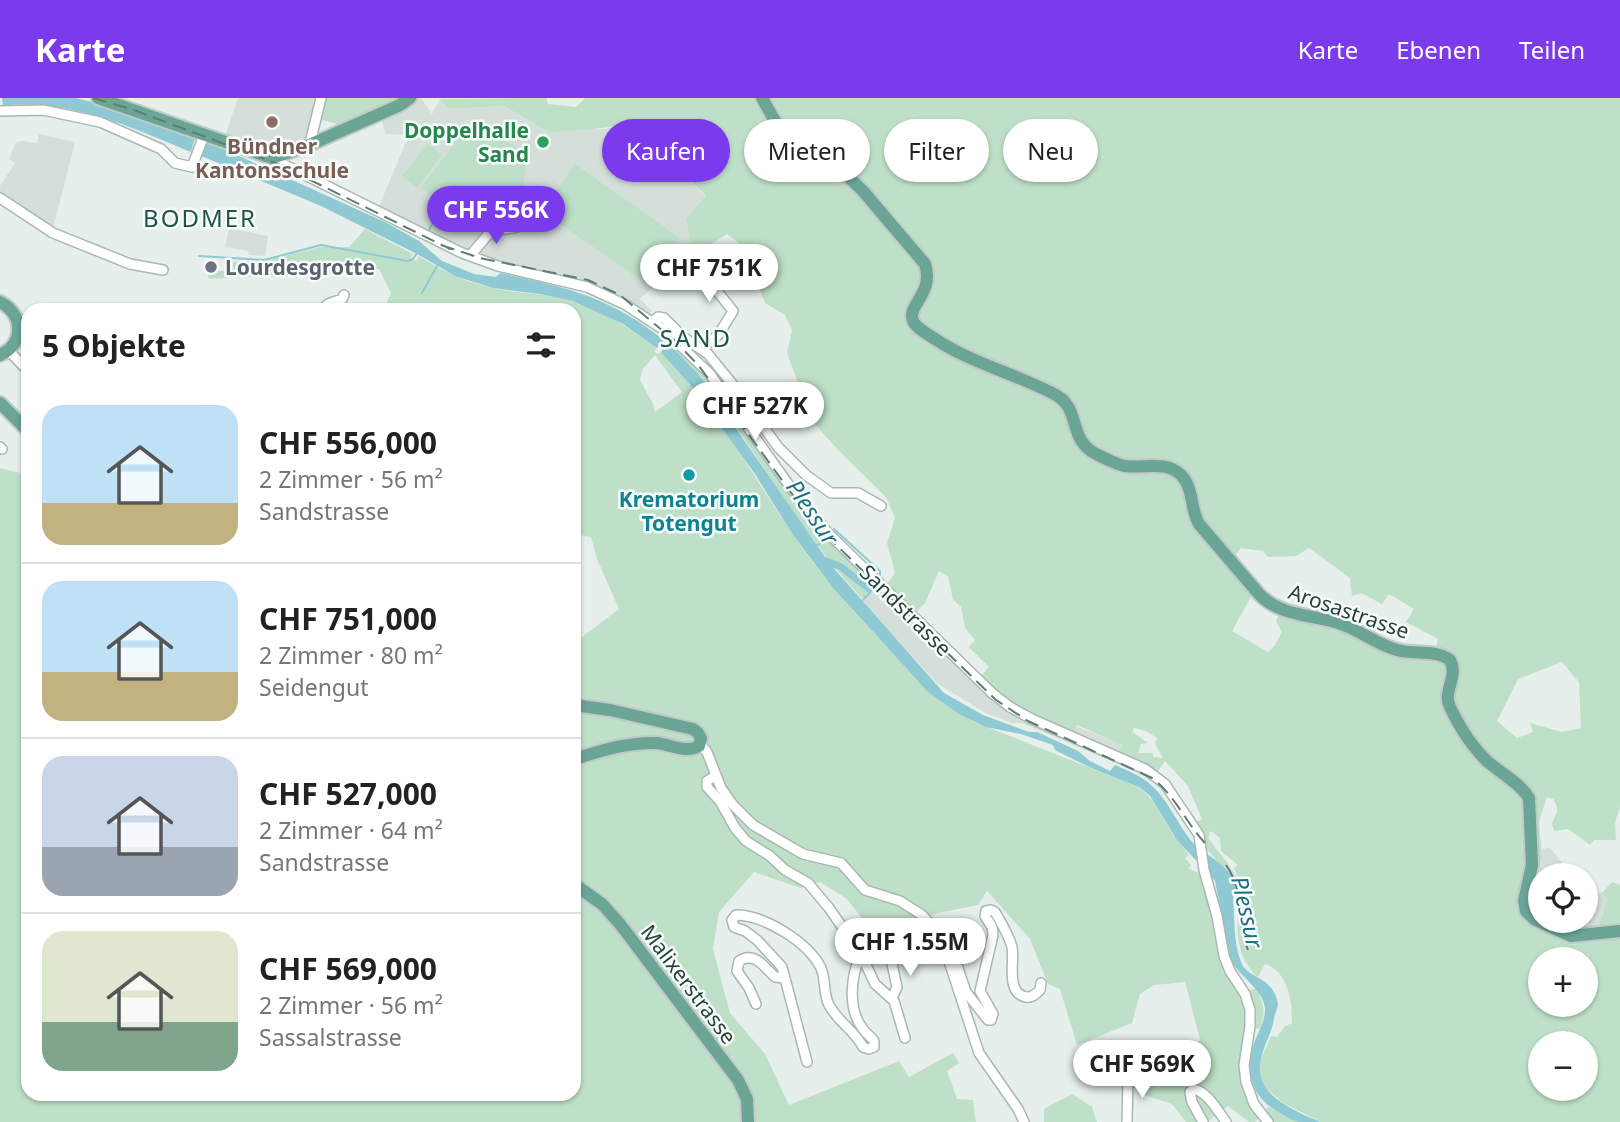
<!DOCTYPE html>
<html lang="de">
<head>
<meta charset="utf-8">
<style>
  :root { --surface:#fff; --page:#f2f2f2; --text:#222; --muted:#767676; --line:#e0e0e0; --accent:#7c3aed }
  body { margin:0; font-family:"Noto Sans",sans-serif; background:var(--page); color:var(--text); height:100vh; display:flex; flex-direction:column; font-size:26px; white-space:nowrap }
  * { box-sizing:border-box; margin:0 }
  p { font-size:23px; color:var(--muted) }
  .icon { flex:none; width:38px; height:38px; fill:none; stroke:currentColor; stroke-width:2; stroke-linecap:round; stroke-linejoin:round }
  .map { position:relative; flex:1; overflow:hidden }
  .drawer { position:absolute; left:21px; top:205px; width:560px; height:798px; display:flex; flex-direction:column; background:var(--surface); border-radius:21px; box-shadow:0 2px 5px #0004 }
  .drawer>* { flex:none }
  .banner { position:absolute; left:602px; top:21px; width:665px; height:63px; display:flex; gap:14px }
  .controls { position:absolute; left:1528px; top:765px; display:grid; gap:14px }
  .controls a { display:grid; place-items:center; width:70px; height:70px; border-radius:50%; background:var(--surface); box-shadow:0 2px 5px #0004; font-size:35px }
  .price { position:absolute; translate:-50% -60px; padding:0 16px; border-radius:24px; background:#fff; color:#222; font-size:23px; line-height:46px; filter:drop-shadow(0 2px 4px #0008) }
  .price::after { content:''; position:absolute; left:50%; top:42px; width:21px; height:16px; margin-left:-10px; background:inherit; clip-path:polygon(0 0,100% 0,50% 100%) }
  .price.current { background:var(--accent); color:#fff }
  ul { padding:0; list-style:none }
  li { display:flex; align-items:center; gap:21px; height:175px; padding:0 21px }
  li+li { border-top:2px solid var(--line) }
  li span { display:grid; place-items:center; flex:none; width:196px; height:140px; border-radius:21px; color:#555 }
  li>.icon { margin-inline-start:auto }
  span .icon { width:84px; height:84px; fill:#fffc; stroke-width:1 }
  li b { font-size:30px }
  h2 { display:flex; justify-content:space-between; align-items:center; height:84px; padding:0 21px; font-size:30px }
  .chip { padding:0 24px; border-radius:32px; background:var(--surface); box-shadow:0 2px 5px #0004; font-size:24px; line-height:63px }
  .chip.current { background:var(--accent); color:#fff }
  header { display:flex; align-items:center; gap:42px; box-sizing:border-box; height:98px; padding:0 35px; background:var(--accent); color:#fff }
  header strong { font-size:33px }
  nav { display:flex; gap:38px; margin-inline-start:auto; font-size:24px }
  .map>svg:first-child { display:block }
  .built { fill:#d4dfda }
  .green { fill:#bfe0c8; fill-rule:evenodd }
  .water { fill:#8ec9d4 }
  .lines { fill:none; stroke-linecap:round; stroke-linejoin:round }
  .stream { stroke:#8ec9d4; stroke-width:2 }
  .canal { stroke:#8ec9d4; stroke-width:7 }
  .major-tunnel { stroke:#bfccc8; stroke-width:12; stroke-dasharray:12 6; stroke-linecap:butt }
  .minor-casing { stroke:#a8b8b2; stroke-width:12 }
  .major-casing { stroke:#c2cac8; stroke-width:16 }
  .minor { stroke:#fff; stroke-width:9 }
  .major { stroke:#6aa596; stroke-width:12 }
  .rail { stroke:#5f7d75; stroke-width:2; stroke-dasharray:14 7; stroke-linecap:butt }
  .education-dot { fill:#8d6e63; stroke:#f7fbf9; stroke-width:2.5 }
  .leisure-dot { fill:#2e9e5b; stroke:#f7fbf9; stroke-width:2.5 }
  .worship-dot { fill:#6b7280; stroke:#f7fbf9; stroke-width:2.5 }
  .culture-dot { fill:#0f9aa8; stroke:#f7fbf9; stroke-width:2.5 }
  .labels { text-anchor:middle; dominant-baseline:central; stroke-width:5; stroke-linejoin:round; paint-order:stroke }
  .leisure-label { font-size:21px; font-weight:bold; fill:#27864d; stroke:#f7fbf9; text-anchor:end }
  .education-label { font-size:21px; font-weight:bold; fill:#785e54; stroke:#f7fbf9 }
  .worship-label { font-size:21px; font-weight:bold; fill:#5b616d; stroke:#f7fbf9; text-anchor:start }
  .culture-label { font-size:21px; font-weight:bold; fill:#0d838f; stroke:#f7fbf9 }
  .street-label { font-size:21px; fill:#24423a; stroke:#f7fbf9 }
  .water-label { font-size:23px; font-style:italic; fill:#1c6f80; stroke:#f7fbf9 }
  .quarter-label { font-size:24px; letter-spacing:2px; fill:#1f5548; stroke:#f7fbf9 }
</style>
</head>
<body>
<header>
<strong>Karte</strong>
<nav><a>Karte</a><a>Ebenen</a><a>Teilen</a></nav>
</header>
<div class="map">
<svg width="1620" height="1024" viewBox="0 0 1620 1024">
  <rect width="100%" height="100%" fill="#e6efeb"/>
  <!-- built -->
  <path class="built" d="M238,0H321L309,44L274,53L225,38Z
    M418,0H421L432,16L440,1L449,11L502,8L550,35L572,30L606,31L626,25L646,39L706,99L691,144L669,164L673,170L640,201L652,213L649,217L610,196L482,161L476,156L377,113L409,37L385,36L381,18Z
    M39,36L75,44L53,130L42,125L0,95V88L15,65L9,61L16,44L23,43L37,45Z
    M229,130L268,138L265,158L249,157L248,153L225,149Z
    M713,280L813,418L992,595L1123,647L1155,677L1181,713L1178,715L1162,691L1144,677L1022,625H1012L986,615L938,586L868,510L863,501L874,489L805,416L708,283Z
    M1550,750L1572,777H1540V822H1586V787L1608,800L1596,836L1579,839L1567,837L1534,821L1526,813L1524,803L1532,767L1542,762V751Z
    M1228,766L1239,782L1243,800L1245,833L1251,851L1246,853L1240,834L1237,795L1224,769Z"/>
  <!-- green -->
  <path class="green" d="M325,0H402L344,28L319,21Z
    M546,0L548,6L576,9L585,0H1620V709L1615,725L1616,742H1594L1590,747L1568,731L1554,733L1552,726C1556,712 1561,715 1553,701L1547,699L1539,724L1542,760L1540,764L1532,768L1524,805L1559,834L1596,836L1608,800L1601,796L1612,784L1620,787V1024H1321L1283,1005L1264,988L1259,976L1260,964L1271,938L1277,939L1284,929L1292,925C1292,903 1289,875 1265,866L1258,879C1239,863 1236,838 1238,815L1246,853L1250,851C1240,825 1246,796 1234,770L1238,767L1221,753L1220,740L1211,733L1208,740L1228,766L1223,770L1206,750L1205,742L1192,727L1202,721L1188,688L1165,663L1155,677L1117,659L1122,647L1077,627L1071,639L1032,621L978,581L989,569L969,549L975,542L965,530L961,509L953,501L948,479L939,473L925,505L912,518L884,490L895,475L887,445L895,420L886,399L838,352L812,323L787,255L792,232L785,217L765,205L758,187L756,164L740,146L727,136L673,170L669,164L691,144L686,121L706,98L646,39L626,25C601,33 576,30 550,35L503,8L449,11L440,1ZM1241,450L1263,453L1268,459L1296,458L1309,450L1350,480L1352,498L1361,495L1382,506L1389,496L1414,511L1406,524L1438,541L1435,555L1377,545L1281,512L1276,523L1282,534L1275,547L1268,554L1232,533L1255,492L1230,464ZM1562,564L1579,584L1581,630L1562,634L1530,625L1533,634L1517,640L1497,623L1518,581ZM1134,630L1146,633L1157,640L1155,646L1163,660L1153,659V655H1138L1141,646L1148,645L1132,634ZM1540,861H1586V906H1540ZM1540,945H1586V990H1540Z
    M493,26L496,28L487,41C513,38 532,57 523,84L527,88L500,124L496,121C482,136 458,138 445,120C440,113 439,107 432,101L434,99L421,89L465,31L480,42Z
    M428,46L442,57L417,90L402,78Z
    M575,66L680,140L648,187L542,113Z
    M365,131L413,156L411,160L416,163L419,158C445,175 472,187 503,192C523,195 543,196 562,200C598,209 628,229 657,250L654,253L658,256L661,254C669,261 675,270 682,278C721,322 751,373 783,422C813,469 850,510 888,550C916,581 939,606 977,625L1141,690L1153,703L1172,735L1189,757L1185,760L1191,767L1188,770L1198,775L1203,781L1218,841L1244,893L1256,891C1264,906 1266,914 1260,931L1251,929L1244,967L1262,1017L1269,1009L1297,1024H1268L1261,1017L1255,1024H1249L1228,1008L1207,1024H1186L1172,1006L1138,995L1140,972L1177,965L1200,942L1185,884L1154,887L1140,896L1132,925L1077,947L1060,891L1048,886L1030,841L987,793L978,807L933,816L927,821L926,839L899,847L881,824L871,832L847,801L820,784L800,790L754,774L719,814L713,851L730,915L765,956L789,1007L899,963L909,979L953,955L959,965L947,973L957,1001L973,1002L976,1024H0V370L28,377V996H574V538L582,539L619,511L597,461L591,439L574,436V336L579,328L581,316H574V212H383L391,195L379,171L209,181L207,173H223L231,164L267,162L320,149H349ZM655,257L682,294L655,314L653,306L640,282L642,272Z
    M670,243L708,283L805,416L875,489L863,501C788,424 744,322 668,245Z
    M1072,996L1092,1009L1097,1024H1044V1011Z"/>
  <!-- water -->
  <path class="water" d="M2,0H75L105,7L195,40L191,54C130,28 71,2 3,7Z
    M206,43L387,125L419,143L442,163L474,176L496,179L500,175C566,189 610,199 664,242L657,250L623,226L573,203L540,196L493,190L455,178L419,157L321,108L199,57Z
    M668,245L698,276L830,466L944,595L983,617L1029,634H1037L1078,653L1090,663L1110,673L1115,667C1128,673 1142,678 1152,688C1171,705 1179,731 1196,748C1209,759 1234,770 1235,790C1235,794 1233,797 1233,801C1235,821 1233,844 1241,864C1248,882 1273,877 1278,906C1278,911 1274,916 1274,921C1272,935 1264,946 1261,961C1252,996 1294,1013 1321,1024C1314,1024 1306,1024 1299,1024C1292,1023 1286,1018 1280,1015C1254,1001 1246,980 1252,952C1255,938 1266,925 1265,910C1263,892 1240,878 1231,863L1215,783L1177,742L1150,698L1141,690L1089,669L1055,652L1053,647L1021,636L986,629L959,616L928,594L833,490L793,437L755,376L721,329L691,288L661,254Z"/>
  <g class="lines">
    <!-- stream -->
    <path class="stream" d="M428,134L439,114
      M199,158L264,162L321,147L408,163L413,161L417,155
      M422,195L437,168
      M834,431L880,473V481
      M816,448L827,441
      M863,502L875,489"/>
    <!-- canal -->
    <path class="canal" d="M819,460L841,469L868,490"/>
    <!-- major-tunnel -->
    <path class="major-tunnel" d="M823,60L842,73"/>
    <!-- minor casing -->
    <g class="minor-casing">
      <path id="minor" d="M0,13L43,12L100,24L161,51L175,65L192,69L204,37
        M313,45L311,41L321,0
        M275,59L283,66L462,155L498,168L587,189L626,207L664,232L710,276L791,390L829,436L992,595L1010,609L1032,621L1145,671L1165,686L1199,737L1204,772L1217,818L1224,858L1230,873L1245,896L1250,912V928L1244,967L1246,984L1254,1006L1268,1024
        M0,100L53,135L130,166L163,172
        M470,158L491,133L518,129
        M685,165L717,193L733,213L719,236L702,251
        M321,212L328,206L342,201L344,197
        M653,224L658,219L664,220L683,239L708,256L734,288L778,349L806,377L831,395H858L881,408
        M9,253L28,273
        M0,349L2,351
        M700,646L707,654L721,690L733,707L753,727L803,756L841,765L865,792L900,803L922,817L935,831L942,842L979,955L1018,1011L1024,1024
        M715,678L707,683V689L720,703L735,730L746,743L770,758L785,772L808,785L829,810L861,856L875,886L894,903L905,940
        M931,826L944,828L966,894L988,922H991L993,916L980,893L993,837L992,829L985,818L986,813L991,812L995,814C1001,824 1009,838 1012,849C1015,863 1005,895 1026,899C1032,900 1036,896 1040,892L1041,885
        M889,852L897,889L892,900
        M756,906L749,890L737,873L739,863C755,853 764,869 775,879L785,880
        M807,964L782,869L757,842L745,833L734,829L732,822L736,817C764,817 808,844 821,870C826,882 823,896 829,907C838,924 855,933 863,949L869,951L874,949V943C871,938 866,936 863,931C847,911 851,877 861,856
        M1127,1024L1128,980
        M1203,1024L1192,1004L1190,994L1193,991C1207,993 1218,1013 1226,1024"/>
    </g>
    <!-- major casing -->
    <g class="major-casing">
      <path id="major" d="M98,0L272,60L307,48L400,7L410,0
        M762,0L780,32L823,60
        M842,73L863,93L925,166C935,197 904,208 914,225C919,232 928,236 935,241C973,266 1017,276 1056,297C1082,312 1067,341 1096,356C1105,360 1115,366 1125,368C1144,371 1166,362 1181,377C1194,390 1190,411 1199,426L1259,496C1282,520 1315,516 1344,527C1362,534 1378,547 1397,552C1414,557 1435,551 1450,562C1459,579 1442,594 1450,609C1459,628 1473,650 1488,664C1501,675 1521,686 1529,700L1532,767L1524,803L1526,813L1534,821L1571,838L1620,833
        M0,204C24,216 25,246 0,257
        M0,305L28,333
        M574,607L610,612L693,631L698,635L701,640L699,648C686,656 670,646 656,645C627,644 601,653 574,661
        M574,786L602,806L620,826L738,982L747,1001L748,1024"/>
    </g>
    <!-- minor -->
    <use href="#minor" class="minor"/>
    <!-- major -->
    <use href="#major" class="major"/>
    <!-- rail -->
    <path class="rail" d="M93,0L131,11L278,66L450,151
      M441,147L480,160L588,182L620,197L675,243L699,268L792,396L830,441L996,602L1028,623L1152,680C1175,697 1186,725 1205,745
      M1226,767C1245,794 1237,823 1248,852"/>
  </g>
  <!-- markers -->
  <circle class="education-dot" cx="272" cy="24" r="7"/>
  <circle class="leisure-dot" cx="543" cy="44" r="7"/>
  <circle class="worship-dot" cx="211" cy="169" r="7"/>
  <circle class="culture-dot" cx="689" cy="377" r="7"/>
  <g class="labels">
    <!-- leisure labels -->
    <g class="leisure-label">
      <text x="529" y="32">Doppelhalle<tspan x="529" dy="24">Sand</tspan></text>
    </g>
    <!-- education labels -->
    <g class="education-label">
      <text x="272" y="48">Bündner<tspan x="272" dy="24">Kantonsschule</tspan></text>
    </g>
    <!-- worship labels -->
    <g class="worship-label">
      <text x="225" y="169">Lourdesgrotte</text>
    </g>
    <!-- culture labels -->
    <g class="culture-label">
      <text x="689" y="401">Krematorium<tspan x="689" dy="24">Totengut</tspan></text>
    </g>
    <!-- street labels -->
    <g class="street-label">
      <text transform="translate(906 512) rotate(45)">Sandstrasse</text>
      <text transform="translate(1349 513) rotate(19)">Arosastrasse</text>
      <text transform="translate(689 886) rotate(53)">Malixerstrasse</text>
    </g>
    <!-- water labels -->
    <g class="water-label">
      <text transform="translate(813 414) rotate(56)">Plessur</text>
      <text transform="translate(1248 814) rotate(77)">Plessur</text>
    </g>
    <!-- quarter labels -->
    <g class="quarter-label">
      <text x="200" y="119">BODMER</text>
      <text x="696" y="239">SAND</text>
    </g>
  </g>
</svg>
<div class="controls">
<a><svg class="icon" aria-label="locate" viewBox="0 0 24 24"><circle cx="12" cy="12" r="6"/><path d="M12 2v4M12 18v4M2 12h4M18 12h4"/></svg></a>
<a>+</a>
<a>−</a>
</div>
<b class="price current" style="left:496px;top:148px">CHF 556K</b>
<b class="price" style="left:709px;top:206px">CHF 751K</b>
<b class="price" style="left:755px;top:344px">CHF 527K</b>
<b class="price" style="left:910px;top:880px">CHF 1.55M</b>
<b class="price" style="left:1142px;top:1002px">CHF 569K</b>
<div class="banner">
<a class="chip current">Kaufen</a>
<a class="chip">Mieten</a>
<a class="chip">Filter</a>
<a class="chip">Neu</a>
</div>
<section class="drawer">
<h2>5 Objekte<svg class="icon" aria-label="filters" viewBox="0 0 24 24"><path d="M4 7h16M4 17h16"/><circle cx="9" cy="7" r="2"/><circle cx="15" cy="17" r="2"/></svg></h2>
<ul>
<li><span style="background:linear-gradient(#bfe0f5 70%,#c2b280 0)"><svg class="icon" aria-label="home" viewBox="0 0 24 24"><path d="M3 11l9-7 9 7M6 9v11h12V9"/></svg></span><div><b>CHF 556,000</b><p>2 Zimmer · 56 m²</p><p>Sandstrasse</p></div></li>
<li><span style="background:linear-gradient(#bfe0f5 65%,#c2b280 0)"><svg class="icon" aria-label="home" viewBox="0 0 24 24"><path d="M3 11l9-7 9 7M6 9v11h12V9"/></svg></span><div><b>CHF 751,000</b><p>2 Zimmer · 80 m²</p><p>Seidengut</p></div></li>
<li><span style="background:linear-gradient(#c9d6e8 65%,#9aa5b1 0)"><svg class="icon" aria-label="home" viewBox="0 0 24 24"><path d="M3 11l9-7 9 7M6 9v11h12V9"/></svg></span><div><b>CHF 527,000</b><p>2 Zimmer · 64 m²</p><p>Sandstrasse</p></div></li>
<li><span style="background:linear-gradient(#dfe7d0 65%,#7fa58c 0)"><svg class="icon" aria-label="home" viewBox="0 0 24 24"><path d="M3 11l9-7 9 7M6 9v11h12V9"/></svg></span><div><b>CHF 569,000</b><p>2 Zimmer · 56 m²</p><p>Sassalstrasse</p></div></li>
</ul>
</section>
</div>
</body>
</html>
